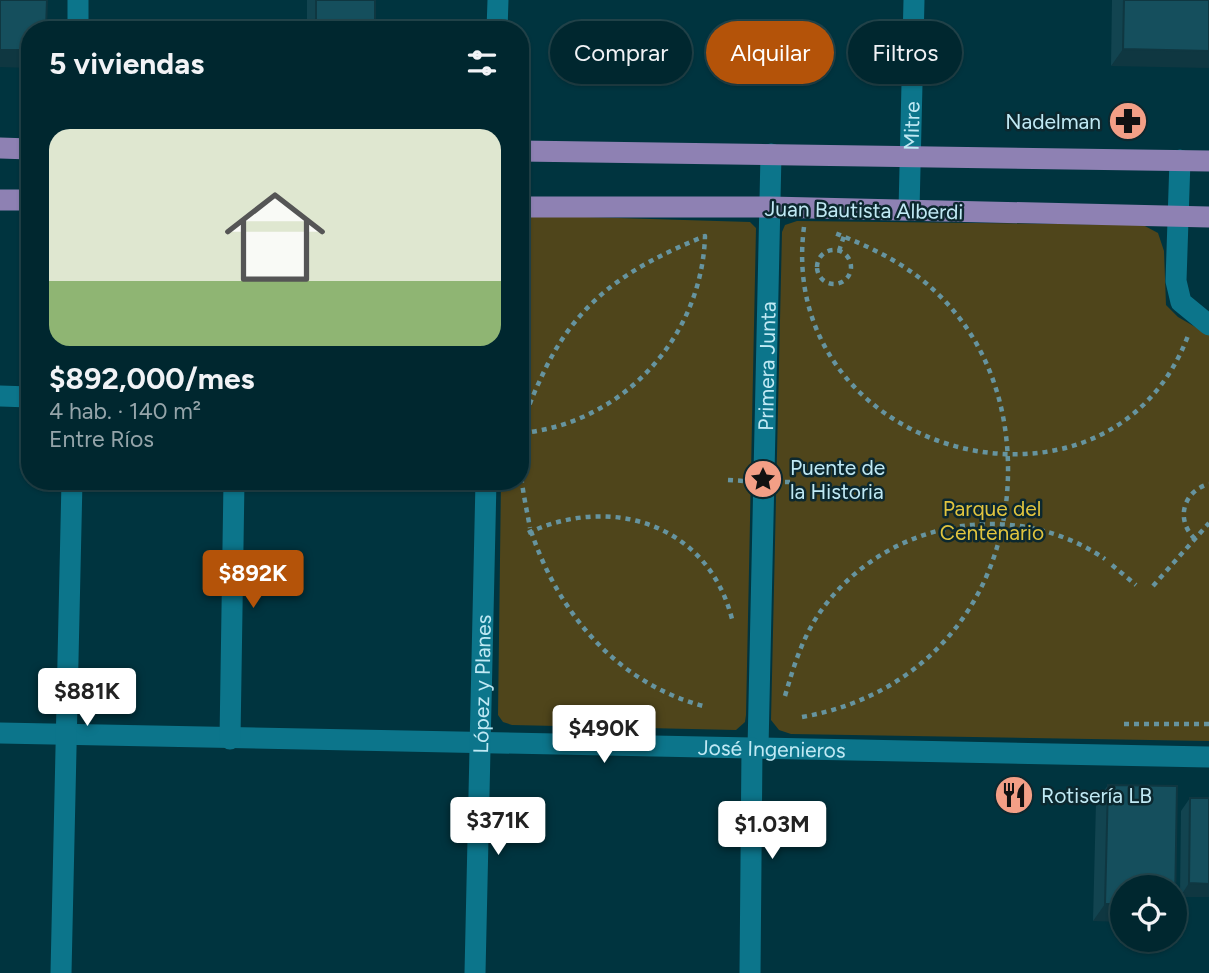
<!DOCTYPE html>
<html lang="es">
<head>
<meta charset="utf-8">
<style>
  :root { --surface:#00272f; --page:#0a2f37; --text:#f1f3f6; --muted:#95a5aa; --line:#22444b; --accent:#b45309 }
  body { margin:0; font-family:Figtree,sans-serif; background:var(--page); color:var(--text); height:100vh; display:flex; flex-direction:column; font-size:26px; white-space:nowrap }
  * { box-sizing:border-box; margin:0 }
  p { font-size:23px; color:var(--muted) }
  .icon { flex:none; width:38px; height:38px; fill:none; stroke:currentColor; stroke-width:2; stroke-linecap:round; stroke-linejoin:round }
  .map { position:relative; flex:1; overflow:hidden }
  .details { position:absolute; left:21px; top:21px; width:508px; height:469px; display:flex; flex-direction:column; background:var(--surface); border-radius:28px; box-shadow:0 2px 5px #0004,0 0 0 2px var(--line) }
  .details>* { flex:none }
  .hud { position:absolute; left:550px; top:21px; width:553px; height:63px; display:flex; gap:14px }
  .tools { position:absolute; left:1110px; top:875px; display:grid; gap:14px }
  .tools a { display:grid; place-items:center; width:77px; height:77px; border-radius:50%; background:var(--surface); box-shadow:0 2px 5px #0004,0 0 0 2px var(--line); font-size:35px }
  .price { position:absolute; translate:-50% -60px; padding:0 16px; border-radius:7px; background:#fff; color:#222; font-size:23px; line-height:46px; filter:drop-shadow(0 2px 4px #0008) }
  .price::after { content:''; position:absolute; left:50%; top:42px; width:21px; height:16px; margin-left:-10px; background:inherit; clip-path:polygon(0 0,100% 0,50% 100%) }
  .price.on { background:var(--accent); color:#fff }
  ul { padding:0; list-style:none }
  li { display:grid; align-content:center; gap:14px; height:371px; padding:0 28px }
  li span { display:grid; place-items:center; height:217px; border-radius:21px; color:#555 }
  li>.icon { margin-inline-start:auto }
  span .icon { width:126px; height:126px; fill:#fffc; stroke-width:1 }
  li b { font-size:30px }
  h2 { display:flex; justify-content:space-between; align-items:center; height:84px; padding:0 28px; font-size:30px }
  .pill { padding:0 24px; border-radius:32px; background:var(--surface); box-shadow:0 2px 5px #0004,0 0 0 2px var(--line); font-size:24px; line-height:63px }
  .pill.on { background:var(--accent); color:#fff }
  .map>svg:first-child { display:block }
  .green { fill:#4f451b }
  .lines { fill:none; stroke-linecap:round; stroke-linejoin:round }
  .path { stroke:#66949f; stroke-width:4.5; stroke-dasharray:5 5; stroke-linecap:butt }
  .minor { stroke:#0c758b; stroke-width:21 }
  .major { stroke:#8e81b3; stroke-width:21 }
  .wall { fill:#124450 }
  .shaded-wall { fill:#0f3741 }
  .building { fill:#154f5d; stroke:#0f3741; stroke-width:2 }
  .labels { text-anchor:middle; dominant-baseline:central; stroke-width:5; stroke-linejoin:round; paint-order:stroke }
  .poi-label { font-size:21px; fill:#c0e9f4; stroke:#0c282f; text-anchor:start }
  .street-label { font-size:21px; fill:#c0e9f4; stroke:#0c282f }
  .park-label { font-size:21px; fill:#e0c43f; stroke:#0c282f }
</style>
</head>
<body>
<div class="map">
<svg width="1209" height="973" viewBox="0 0 1209 973">
  <rect width="100%" height="100%" fill="#00343f"/>
  <!-- green -->
  <path class="green" d="M520,215L750,222L756,228L746,715L745,722L736,730L512,725L503,722L498,715L501,481H520Z
    M797,221L1143,225L1158,233L1164,251L1166,305L1178,317L1209,335V741L791,734L779,730L771,720L782,232L785,225Z"/>
  <g class="lines">
    <!-- path -->
    <path class="path" d="M804,227C774,458 1112,546 1189,333
      M817 267a17 17 0 1 1 34 0a17 17 0 1 1-34 0Z
      M839,251L844,236
      M522,433C623,423 702,337 705,236C629,267 576,300 541,378C532,397 523,418 521,439C517,468 525,500 530,528
      M728,480L745,481
      M785,482H795
      M531,531C559,615 619,685 707,707
      M528,533C611,494 708,524 732,619
      M1195,539C1175,520 1183,491 1209,484
      M1112,565L1136,585
      M1153,586L1209,523
      M785,696C794,665 803,635 823,608C888,520 1014,497 1105,559
      M802,717C929,695 1010,593 1008,465C1007,401 985,339 937,293C907,264 871,247 832,232
      M1124,724H1209"/>
    <!-- minor -->
    <g class="minor">
      <path d="M78,30V0"/>
      <path d="M497,30L498,0"/>
      <path d="M1180,160L1176,281L1181,302L1209,325"/>
      <path id="s1" d="M909,210L914,0"/>
      <path d="M0,396L30,397"/>
      <path id="s2" d="M0,733L1209,757"/>
      <path d="M230,739L234,481"/>
      <path id="s3" d="M758,748L771,154"/>
      <path d="M61,973L72,481"/>
      <path id="s4" d="M475,973L486,481"/>
      <path d="M750,973L752,748"/>
    </g>
    <!-- major -->
    <path class="major" d="M0,148L30,149
      M520,151L1209,161
      M0,200H30
      M520,207H770L1209,217"/>
  </g>
  <!-- wall -->
  <path class="wall" d="M307,0H375V27L373,30H307Z
    M1112,0H1209L1111,66Z
    M1108,785L1174,907L1093,921L1096,802Z
    M1190,798H1209V897H1180L1181,811Z"/>
  <!-- shaded-wall -->
  <path class="shaded-wall" d="M316,25L375,27L373,30H313Z
    M1123,49L1209,51V68L1111,66Z
    M0,50H30V68L0,67Z
    M1189,883L1209,884V897H1180Z
    M1105,904H1122V922L1093,921Z"/>
  <!-- building -->
  <path class="building" d="M0,0H47L46,30H30V50H0Z
    M316,0H375V27L316,25Z
    M1124,0H1209V51L1123,49Z
    M1108,785L1177,786L1175,906L1174,887H1122V904H1105Z
    M1190,798H1209V884L1189,883Z"/>
  <!-- icons -->
  <defs>
    <g id="pharmacy-disc" transform="scale(2.0125)"><circle r="9.5" fill="#f39f86" stroke="#0c282f"/><path d="M-2-6h4v4h4v4h-4v4h-4v-4h-4v-4h4Z" fill="#111"/></g>
    <g id="sight-disc" transform="scale(2.0125)"><circle r="9.5" fill="#f39f86" stroke="#0c282f"/><path d="M0-6L1.8-2.2L6-1.7L2.9 1.2L3.7 5.4L0 3.3L-3.7 5.4L-2.9 1.2L-6-1.7L-1.8-2.2Z" fill="#111"/></g>
    <g id="restaurant-disc" transform="scale(2.0125)"><circle r="9.5" fill="#f39f86" stroke="#0c282f"/><path d="M-5-6h1v4h1v-4h1v4h1v-4h1v5L-1.5 .5V6h-2V.5L-5-1ZM5-6V6H3V1.5H1.5Q1.5-4 5-6Z" fill="#111"/></g>
  </defs>
  <g fill-rule="evenodd">
    <use href="#pharmacy-disc" x="1128" y="121"/>
    <use href="#sight-disc" x="763" y="479"/>
    <use href="#restaurant-disc" x="1014" y="795"/>
  </g>
  <g class="labels">
    <!-- poi labels -->
    <g class="poi-label">
      <text x="1101" y="121" text-anchor="end">Nadelman</text>
      <text x="790" y="467">Puente de<tspan x="790" dy="24">la Historia</tspan></text>
      <text x="1041" y="795">Rotisería LB</text>
    </g>
    <!-- street labels -->
    <g class="street-label">
      <text stroke="none"><textPath href="#s1" startOffset="84">Mitre</textPath></text>
      <text transform="translate(864 210) rotate(1)">Juan Bautista Alberdi</text>
      <text stroke="none"><textPath href="#s3" startOffset="382">Primera Junta</textPath></text>
      <text stroke="none"><textPath href="#s4" startOffset="289">López y Planes</textPath></text>
      <text stroke="none"><textPath href="#s2" startOffset="772">José Ingenieros</textPath></text>
    </g>
    <!-- park labels -->
    <g class="park-label">
      <text x="992" y="508">Parque del<tspan x="992" dy="24">Centenario</tspan></text>
    </g>
  </g>
</svg>
<div class="tools">
<a><svg class="icon" aria-label="locate" viewBox="0 0 24 24"><circle cx="12" cy="12" r="6"/><path d="M12 2v4M12 18v4M2 12h4M18 12h4"/></svg></a>
</div>
<b class="price on" style="left:253px;top:610px">$892K</b>
<b class="price" style="left:87px;top:728px">$881K</b>
<b class="price" style="left:604px;top:765px">$490K</b>
<b class="price" style="left:498px;top:857px">$371K</b>
<b class="price" style="left:772px;top:861px">$1.03M</b>
<div class="hud">
<a class="pill">Comprar</a>
<a class="pill on">Alquilar</a>
<a class="pill">Filtros</a>
</div>
<section class="details">
<h2>5 viviendas<svg class="icon" aria-label="filters" viewBox="0 0 24 24"><path d="M4 7h16M4 17h16"/><circle cx="9" cy="7" r="2"/><circle cx="15" cy="17" r="2"/></svg></h2>
<ul>
<li><span style="background:linear-gradient(#dfe7d0 70%,#8fb573 0)"><svg class="icon" aria-label="home" viewBox="0 0 24 24"><path d="M3 11l9-7 9 7M6 9v11h12V9"/></svg></span><div><b>$892,000/mes</b><p>4 hab. · 140 m²</p><p>Entre Ríos</p></div></li>
</ul>
</section>
</div>
</body>
</html>
